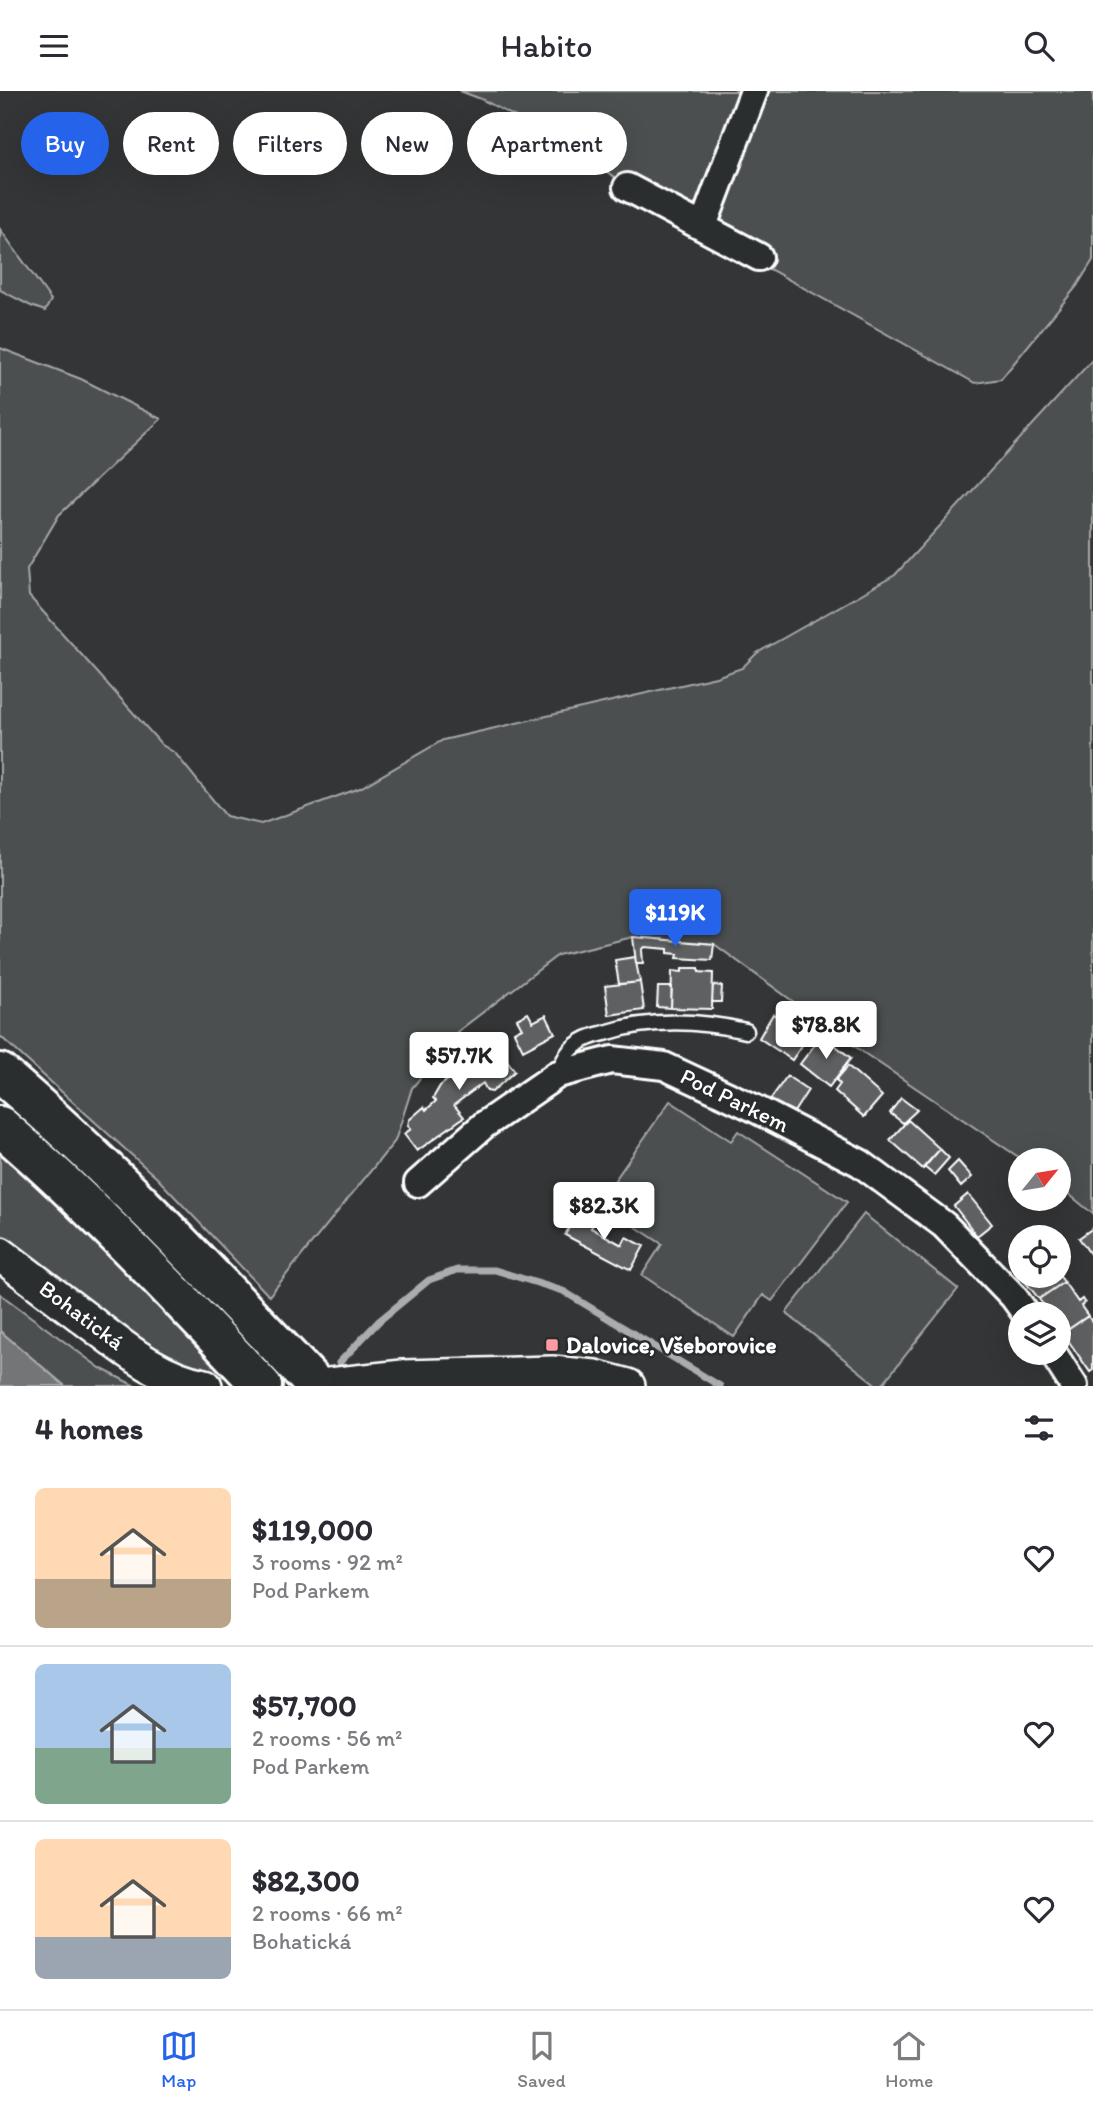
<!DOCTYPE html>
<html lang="en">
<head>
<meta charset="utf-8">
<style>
  :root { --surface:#fff; --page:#f2f2f3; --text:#2b2b33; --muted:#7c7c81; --line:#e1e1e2; --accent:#2563eb }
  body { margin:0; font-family:Itim,sans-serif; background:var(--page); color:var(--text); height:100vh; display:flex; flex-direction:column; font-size:26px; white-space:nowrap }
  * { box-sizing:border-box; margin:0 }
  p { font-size:23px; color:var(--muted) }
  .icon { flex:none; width:38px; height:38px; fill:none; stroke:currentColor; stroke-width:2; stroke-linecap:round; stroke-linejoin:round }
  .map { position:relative; height:1295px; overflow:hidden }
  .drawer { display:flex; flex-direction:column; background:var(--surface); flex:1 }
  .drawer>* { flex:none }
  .top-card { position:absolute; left:21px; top:21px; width:700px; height:63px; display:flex; gap:14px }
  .needle { width:46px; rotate:60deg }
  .controls { position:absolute; left:1008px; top:1057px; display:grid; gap:14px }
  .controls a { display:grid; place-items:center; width:63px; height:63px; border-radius:50%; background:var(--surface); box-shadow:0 7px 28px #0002; font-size:35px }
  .price { position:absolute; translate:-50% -60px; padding:0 16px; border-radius:7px; background:#fff; color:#222; font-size:23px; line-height:46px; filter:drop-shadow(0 2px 4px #0008) }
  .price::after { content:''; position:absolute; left:50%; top:42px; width:21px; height:16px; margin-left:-10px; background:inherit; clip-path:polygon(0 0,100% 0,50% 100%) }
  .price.current { background:var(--accent); color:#fff }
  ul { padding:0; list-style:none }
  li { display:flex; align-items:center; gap:21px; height:175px; padding:0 35px }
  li+li { border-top:2px solid var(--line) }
  li span { display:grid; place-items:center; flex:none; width:196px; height:140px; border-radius:10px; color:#555 }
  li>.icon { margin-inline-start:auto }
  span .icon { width:84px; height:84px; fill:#fffc; stroke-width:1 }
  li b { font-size:30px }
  h2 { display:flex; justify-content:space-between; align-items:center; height:84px; padding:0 35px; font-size:30px }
  .pill { padding:0 24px; border-radius:32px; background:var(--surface); box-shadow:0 7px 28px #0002; font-size:24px; line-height:63px }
  .pill.current { background:var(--accent); color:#fff }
  header { display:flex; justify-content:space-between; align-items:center; height:91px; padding:0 35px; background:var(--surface); font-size:32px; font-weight:600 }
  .tabs { display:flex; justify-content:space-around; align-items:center; height:98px; border-top:2px solid var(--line); background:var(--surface); font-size:19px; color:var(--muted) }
  .tabs a { display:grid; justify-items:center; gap:4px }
  .tabs .current { color:var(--accent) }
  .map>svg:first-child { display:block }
  .green { fill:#4c4f50; stroke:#a6a7a8; stroke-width:2 }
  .water { fill:#737576; stroke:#abacad; stroke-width:2 }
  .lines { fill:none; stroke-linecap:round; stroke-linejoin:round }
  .stream { stroke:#abacad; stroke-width:7 }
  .building { fill:#5f6162; stroke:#fff; stroke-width:2 }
  .service-casing { stroke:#fff; stroke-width:19 }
  .minor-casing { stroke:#fff; stroke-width:32 }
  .tertiary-casing { stroke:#fff; stroke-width:38 }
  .trunk-casing { stroke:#fff; stroke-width:44 }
  .service { stroke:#2a2d2e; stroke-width:14 }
  .minor { stroke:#2a2d2e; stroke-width:26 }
  .tertiary { stroke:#2a2d2e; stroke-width:33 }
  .trunk { stroke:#2a2d2e; stroke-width:38 }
  .poi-dot { fill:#ff9aa2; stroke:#2a2d2e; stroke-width:2.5 }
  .labels { text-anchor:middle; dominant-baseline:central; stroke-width:5; stroke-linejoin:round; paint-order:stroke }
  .street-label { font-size:23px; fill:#fff; stroke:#2a2d2e }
  .poi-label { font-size:23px; font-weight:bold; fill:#fff; stroke:#2a2d2e; text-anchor:start }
</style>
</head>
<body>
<header><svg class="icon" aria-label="menu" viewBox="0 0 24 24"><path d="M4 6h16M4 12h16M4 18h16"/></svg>Habito<svg class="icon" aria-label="search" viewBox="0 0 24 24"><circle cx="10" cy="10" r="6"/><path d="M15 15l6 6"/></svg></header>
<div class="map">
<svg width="1093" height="1295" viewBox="0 0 1093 1295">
  <rect width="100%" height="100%" fill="#333536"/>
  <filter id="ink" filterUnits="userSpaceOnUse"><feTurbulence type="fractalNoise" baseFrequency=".0143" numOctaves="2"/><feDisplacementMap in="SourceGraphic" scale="14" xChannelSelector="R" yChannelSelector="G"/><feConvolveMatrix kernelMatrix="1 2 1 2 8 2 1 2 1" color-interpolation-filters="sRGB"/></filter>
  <g filter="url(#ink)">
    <!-- green -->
    <path class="green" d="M460,0H1093V169L1077,195L1001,288L975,292L665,120L558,48L481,8Z
      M0,138L51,209L45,220L31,215L0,199Z
      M0,257L81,288L161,328L59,424L27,478L29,505L162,654L175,662L226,725L261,733L360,697L443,649L716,586L742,577L757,562L895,484L1093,268V1123L1059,1095V1069H1023L864,962L714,853L633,846L558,864L457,941L412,997L395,1050L269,1205L157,1087L0,945Z
      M670,1010L731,1050L738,1040L847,1111L772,1210L763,1204L734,1246L642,1184L662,1153L599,1112Z
      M0,1058C78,1131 155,1205 226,1286L198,1281L134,1250L0,1148Z
      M864,1123L958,1198L881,1295H878L786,1222Z
      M0,1203L100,1277L135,1295H65L0,1240Z"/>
    <!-- water -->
    <path class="water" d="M0,1240L65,1295H0Z"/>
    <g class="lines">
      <!-- stream -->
      <path class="stream" d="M339,1272L379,1230L429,1189L457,1179H495L563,1200L720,1295"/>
    </g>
    <!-- building -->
    <path class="building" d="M633,846L714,853L712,869L677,867L678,863L668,862V858L645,856L642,859L643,872H636Z
      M635,866L640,891L619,893L615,869Z
      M682,877H699V881L713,882L712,918L671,917L672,880L682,881Z
      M640,891L644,919L609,924L605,895Z
      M713,894L722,895L721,911H712Z
      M658,896H672L671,917L657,916Z
      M811,919L829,931L814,951L807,947L792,969L759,947L773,923L798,939Z
      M528,922L533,931L546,924L555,942L523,959L514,941L522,937L517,928Z
      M822,944L851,967L829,996L800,973Z
      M488,945L515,980L492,1001L487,1000L483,992L454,1014L464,1026L417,1060L404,1043L411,1038L408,1035L409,1029L424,1016L426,1019L436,1010L433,1007L440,995L468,973L462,965Z
      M848,975L882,1005L864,1026L835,1000L840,993L836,989Z
      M787,985L808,999L794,1021L770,1009Z
      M901,1007L917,1019L903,1032L890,1022Z
      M908,1029L940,1058L923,1078L890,1049Z
      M940,1058L949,1067L934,1084L924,1076Z
      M958,1070L972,1086L961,1096L948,1080Z
      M968,1103L992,1133L977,1145L954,1115Z
      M578,1120L595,1130L591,1137L622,1154L626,1146L644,1155L631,1179L565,1144Z
      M1093,1137V1167L1079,1147Z
      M1020,1164V1185L1059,1184L1064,1191L1039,1208L1010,1172Z
      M1064,1191L1078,1211L1082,1208L1085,1212L1081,1215L1088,1225L1063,1242L1059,1236V1223H1050L1039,1208Z
      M1088,1225L1093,1232V1279L1090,1281L1063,1242Z"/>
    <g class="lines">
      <!-- service casing -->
      <g class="service-casing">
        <path id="service" d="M558,983C562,973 566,962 575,955C583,948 595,944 605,942C652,927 698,929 746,940"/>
      </g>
      <!-- minor casing -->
      <g class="minor-casing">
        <path id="minor" d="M627,96L759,166
          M703,135L754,0
          M418,1092L484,1034L558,983L612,969L664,975L752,1016L860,1072L944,1134L1013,1205L1026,1223
          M1053,1262L1074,1295"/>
      </g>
      <!-- tertiary casing -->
      <g class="tertiary-casing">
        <path id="tertiary" d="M0,1163C28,1184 55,1205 83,1226C120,1254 158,1287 205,1295
          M320,1295L403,1286L552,1282L595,1286L628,1295"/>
      </g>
      <!-- trunk casing -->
      <g class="trunk-casing">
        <path id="trunk" d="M0,982C113,1078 214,1187 316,1295
          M0,1035C93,1115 178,1206 262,1295"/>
      </g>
      <!-- service -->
      <use href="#service" class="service"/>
      <!-- minor -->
      <use href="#minor" class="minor"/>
      <!-- tertiary -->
      <use href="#tertiary" class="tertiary"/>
      <!-- trunk -->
      <use href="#trunk" class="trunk"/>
    </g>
  </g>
  <!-- markers -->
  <rect class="poi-dot" x="545" y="1247" width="14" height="14" rx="3.5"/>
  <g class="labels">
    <!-- street labels -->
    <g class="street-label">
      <text transform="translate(735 1009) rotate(26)">Pod Parkem</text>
      <text transform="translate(82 1224) rotate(37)">Bohatická</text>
    </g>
    <!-- poi labels -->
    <g class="poi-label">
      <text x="566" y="1254">Dalovice, Všeborovice</text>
    </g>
  </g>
</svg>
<div class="controls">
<a><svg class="needle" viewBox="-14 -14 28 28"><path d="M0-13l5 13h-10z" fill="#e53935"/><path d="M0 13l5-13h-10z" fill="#7c7c81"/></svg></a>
<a><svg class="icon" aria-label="locate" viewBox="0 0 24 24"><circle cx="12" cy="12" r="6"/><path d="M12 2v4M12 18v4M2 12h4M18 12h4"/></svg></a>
<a><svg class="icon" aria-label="layers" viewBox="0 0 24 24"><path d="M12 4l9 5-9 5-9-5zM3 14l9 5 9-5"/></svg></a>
</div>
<b class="price current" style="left:675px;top:858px">$119K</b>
<b class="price" style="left:826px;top:970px">$78.8K</b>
<b class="price" style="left:459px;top:1001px">$57.7K</b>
<b class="price" style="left:604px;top:1151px">$82.3K</b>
<div class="top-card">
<a class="pill current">Buy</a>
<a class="pill">Rent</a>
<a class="pill">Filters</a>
<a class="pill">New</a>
<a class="pill">Apartment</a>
</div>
</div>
<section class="drawer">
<h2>4 homes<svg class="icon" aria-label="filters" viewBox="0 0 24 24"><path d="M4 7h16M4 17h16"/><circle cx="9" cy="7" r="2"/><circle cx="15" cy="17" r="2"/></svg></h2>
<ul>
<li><span style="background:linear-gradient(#ffd9b3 65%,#b9a48a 0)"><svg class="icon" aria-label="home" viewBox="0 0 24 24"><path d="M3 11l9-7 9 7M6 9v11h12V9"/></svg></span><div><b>$119,000</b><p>3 rooms · 92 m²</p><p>Pod Parkem</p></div><svg class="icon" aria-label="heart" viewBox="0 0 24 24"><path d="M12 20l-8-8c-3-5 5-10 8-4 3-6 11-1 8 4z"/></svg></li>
<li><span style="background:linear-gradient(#a9c7e8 60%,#7fa58c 0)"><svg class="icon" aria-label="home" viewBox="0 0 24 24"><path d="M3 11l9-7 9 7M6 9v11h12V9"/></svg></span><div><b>$57,700</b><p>2 rooms · 56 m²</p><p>Pod Parkem</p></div><svg class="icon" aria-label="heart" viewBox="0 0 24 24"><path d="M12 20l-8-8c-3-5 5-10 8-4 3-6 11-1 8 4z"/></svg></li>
<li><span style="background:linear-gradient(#ffd9b3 70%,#9aa5b1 0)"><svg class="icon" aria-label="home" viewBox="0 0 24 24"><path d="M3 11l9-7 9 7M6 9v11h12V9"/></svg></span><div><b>$82,300</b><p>2 rooms · 66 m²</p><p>Bohatická</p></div><svg class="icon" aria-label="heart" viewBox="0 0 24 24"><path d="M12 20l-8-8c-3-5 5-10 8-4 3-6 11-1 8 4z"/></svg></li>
</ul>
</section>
<nav class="tabs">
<a class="current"><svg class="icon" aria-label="map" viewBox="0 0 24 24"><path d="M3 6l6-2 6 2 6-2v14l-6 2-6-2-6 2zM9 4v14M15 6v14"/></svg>Map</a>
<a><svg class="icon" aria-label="saved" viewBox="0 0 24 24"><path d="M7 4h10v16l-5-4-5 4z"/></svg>Saved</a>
<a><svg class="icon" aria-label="home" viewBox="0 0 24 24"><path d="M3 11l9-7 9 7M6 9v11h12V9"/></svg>Home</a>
</nav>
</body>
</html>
